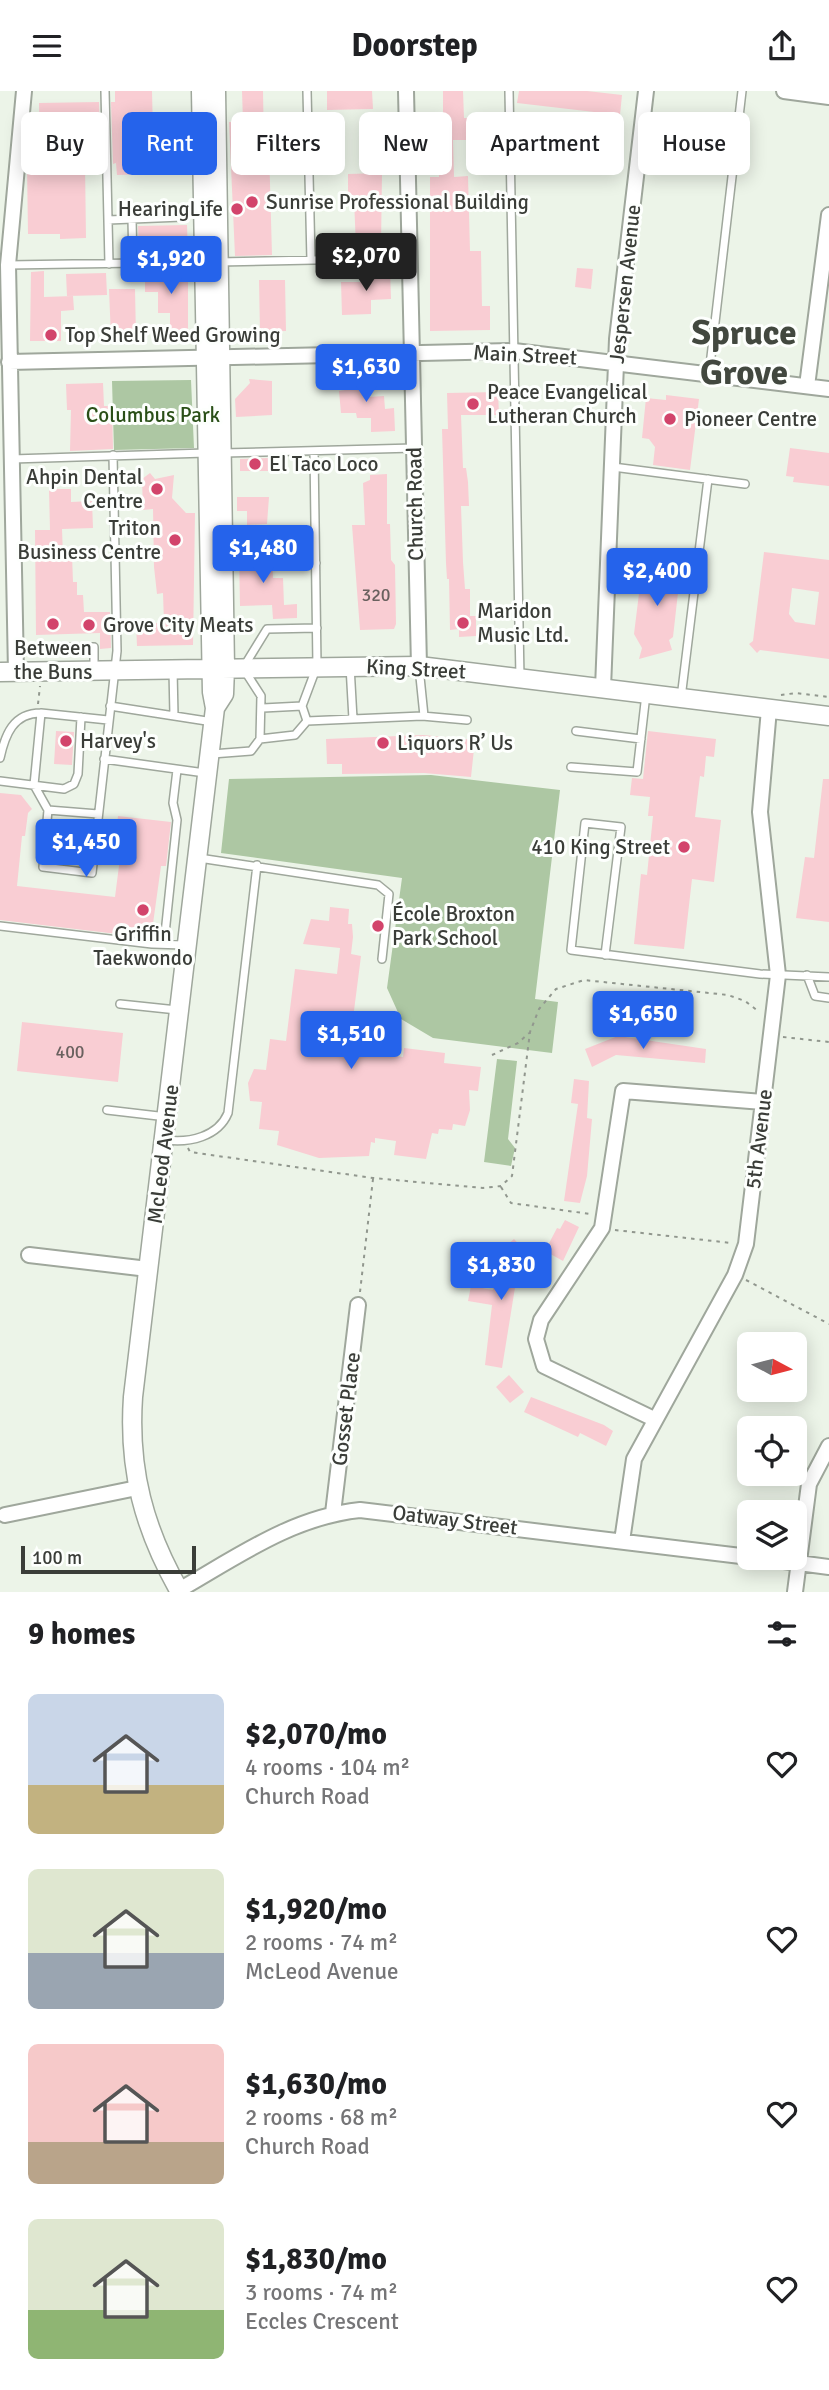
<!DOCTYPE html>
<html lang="en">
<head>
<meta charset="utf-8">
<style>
  :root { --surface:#fff; --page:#f6f6f6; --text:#202124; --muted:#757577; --accent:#2563eb }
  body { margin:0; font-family:Signika,sans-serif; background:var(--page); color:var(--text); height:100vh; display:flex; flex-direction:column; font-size:26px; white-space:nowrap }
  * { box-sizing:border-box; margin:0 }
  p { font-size:23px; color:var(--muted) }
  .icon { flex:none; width:38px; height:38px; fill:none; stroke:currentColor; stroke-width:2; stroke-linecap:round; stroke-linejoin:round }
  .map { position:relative; height:1501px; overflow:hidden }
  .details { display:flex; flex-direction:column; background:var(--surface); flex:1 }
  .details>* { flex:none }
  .banner { position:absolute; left:21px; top:21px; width:788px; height:63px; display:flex; gap:14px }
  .needle { width:46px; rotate:97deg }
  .tools { position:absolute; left:737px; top:1241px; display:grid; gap:14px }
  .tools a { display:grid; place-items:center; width:70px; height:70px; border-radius:10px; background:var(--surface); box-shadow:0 4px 18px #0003; font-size:35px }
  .scale { position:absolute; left:21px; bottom:18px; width:175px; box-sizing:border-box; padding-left:7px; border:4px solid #3a3d38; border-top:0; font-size:19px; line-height:24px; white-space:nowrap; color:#3a3d38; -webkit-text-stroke:5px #fdfffd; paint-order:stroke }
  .price { position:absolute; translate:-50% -60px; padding:0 16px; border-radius:7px; background:var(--accent); color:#fff; font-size:23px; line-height:46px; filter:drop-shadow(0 2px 4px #0008) }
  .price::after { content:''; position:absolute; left:50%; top:42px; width:21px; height:16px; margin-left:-10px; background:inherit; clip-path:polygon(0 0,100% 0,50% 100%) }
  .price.selected { background:#222; color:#fff }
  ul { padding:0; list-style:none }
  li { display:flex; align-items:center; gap:21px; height:175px; padding:0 28px }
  li span { display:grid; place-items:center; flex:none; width:196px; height:140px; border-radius:10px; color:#555 }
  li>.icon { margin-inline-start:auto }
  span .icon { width:84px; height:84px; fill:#fffc; stroke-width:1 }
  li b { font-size:30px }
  h2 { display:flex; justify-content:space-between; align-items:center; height:84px; padding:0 28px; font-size:30px }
  .pill { padding:0 24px; border-radius:10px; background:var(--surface); box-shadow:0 4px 18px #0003; font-size:24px; line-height:63px }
  .pill.selected { background:var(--accent); color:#fff }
  header { display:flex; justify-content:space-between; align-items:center; height:91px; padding:0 28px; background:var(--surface); font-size:32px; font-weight:800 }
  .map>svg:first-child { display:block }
  .green { fill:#adc7a3 }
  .building { fill:#f9cdd3; fill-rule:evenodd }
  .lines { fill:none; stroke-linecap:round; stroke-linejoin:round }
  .service-casing { stroke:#9fa79c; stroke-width:10 }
  .minor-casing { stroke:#9fa79c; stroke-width:18 }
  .tertiary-casing { stroke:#9fa79c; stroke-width:21 }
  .path { stroke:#91978e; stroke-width:2; stroke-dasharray:3.5 5; stroke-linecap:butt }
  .service { stroke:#fff; stroke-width:7 }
  .minor { stroke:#fff; stroke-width:14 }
  .tertiary { stroke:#fff; stroke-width:18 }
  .poi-dot { fill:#d2446b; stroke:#fdfffd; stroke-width:2.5 }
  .labels { text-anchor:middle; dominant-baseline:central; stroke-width:6; stroke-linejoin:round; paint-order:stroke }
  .number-label { font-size:18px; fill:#6a615f }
  .poi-label { font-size:21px; fill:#3a3d38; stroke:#fdfffd; text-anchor:start }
  .street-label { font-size:21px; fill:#3a3d38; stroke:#fdfffd }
  .park-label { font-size:21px; fill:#2a4f17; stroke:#fdfffd }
  .town-label { font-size:35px; font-weight:bold; fill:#42483f; stroke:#fdfffd }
</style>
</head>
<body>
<header><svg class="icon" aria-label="menu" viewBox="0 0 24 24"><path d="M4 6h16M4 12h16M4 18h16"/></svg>Doorstep<svg class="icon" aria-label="share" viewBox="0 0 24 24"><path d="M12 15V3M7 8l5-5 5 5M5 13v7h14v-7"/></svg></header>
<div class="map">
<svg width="829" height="1501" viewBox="0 0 829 1501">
  <rect width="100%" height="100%" fill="#ecf4e8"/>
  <!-- green -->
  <path class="green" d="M191,289L194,357L114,359L112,290Z
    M431,684L560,699L535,908L558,911L552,962L433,947L401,928L387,897L402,787L221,762L229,688Z
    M497,968L517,970L508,1048L515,1057L511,1075L484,1071Z"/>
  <!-- building -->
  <path class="building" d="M115,0H152L154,83L117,84L116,72L113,73L111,11H115Z
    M242,0H263L264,58L269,57L272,164L235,165L229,31H243Z
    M327,0H372L373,18L327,19Z
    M443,0H463L464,27H470V33H475V43H470V49H453L454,86L468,85L470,160H481L482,215H490V239L430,240V86H439L438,50H434V44H429L428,34H433V28H443Z
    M519,0H587L622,4L620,24L517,12Z
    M99,11L101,73H85L86,147L60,148V143H28L27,75L40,74L39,12Z
    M382,82L381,155L378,157L356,156L354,108H348V83Z
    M187,134L188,165L139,166L138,135Z
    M182,177L188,183V242L176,246L170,241V222H158V201H145V178Z
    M577,177L593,178L591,198L575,196Z
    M370,178H390L391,208L371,209V223L342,224L341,191H370Z
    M44,180V206L73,205L74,219L61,220V250H30L31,181Z
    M106,182L107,204L67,205L66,183Z
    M259,189H285L286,240L260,241Z
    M109,198H135L136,246L111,247Z
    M350,285H368V306L384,305L385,318L394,317L395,340L371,341V327H357L356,322H341L339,300L345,299L339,290Z
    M249,288L272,290V324L236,326L235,308L250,292Z
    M103,292L104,315H112L113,358L70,360L71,319H67L66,293Z
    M498,301L499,324H461L463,377H466L468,391L469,415H461L463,471L465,498H470V525H476V545L459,546V538L450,539L449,488H447L446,472L442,338H448L447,302Z
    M666,304L699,308L690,379L653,374L655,356L649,348L642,347L646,307L666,309Z
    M790,357L829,362V395L793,391L794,386L786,385Z
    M269,367V380H240V368Z
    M150,382L155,388L174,384L172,407L186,422H195L193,554L137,555L136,533L164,532L163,502L157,503L154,476L153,418L143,419L142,388Z
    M387,383V433H390L391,469L395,474L396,533L394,538L360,539L352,434H365L363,392L370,389V384Z
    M49,398H71V411L92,410L93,437L62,438L63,465L72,464L73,491H77V504H83L84,521H110L111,557L100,558V542L36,544L35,439H50Z
    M237,406H269L267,433L247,434V420H237Z
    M239,461H272L273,487H283L284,514L297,513V527L273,528L272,514L240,515Z
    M764,461L829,469V568L760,559L757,562L749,553L753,550ZM792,497L819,501L815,534L795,531L789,523Z
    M643,470L681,475L673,546L669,549L672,559L639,568L642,557L634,543Z
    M56,640L74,641L72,674L54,673Z
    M648,640L716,648L714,666L706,665L704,686L700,685L695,726L721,729L714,791L692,788L684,858L634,853L641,783L647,784L653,725H648L650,706L630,704L632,687L643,688Z
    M423,644L475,649L471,686L424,682L342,683V673H327L326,648Z
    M823,688H829V831L796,827L805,766L814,767Z
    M0,702L21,704L32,718L28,722L25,745H22L17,795L115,806L121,759L114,758L118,725L171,731L166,775H161L151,847L0,829Z
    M330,816L349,818L348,833H352L353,846L351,863L361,865L350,951L380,955L379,963L403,966L404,957L445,962L444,972L481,976L478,1000L469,999L470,1019L465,1035L453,1033L452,1039L439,1038L438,1043L432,1042L426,1068L394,1064L396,1050L375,1047V1052L371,1051L369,1065L319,1067L277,1054L279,1040L259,1038L262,1011L250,1010L248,992L254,978L266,979L270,948L286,950L295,878L337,883L340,857L303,853L311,828L329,830Z
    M22,931L123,942L118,991L17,980Z
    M618,945L706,958L705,972L616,964L592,976L585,958Z
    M574,988L589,990L587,1027L592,1028L587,1085L580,1112L564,1110L578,1013L571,1012Z
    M565,1129L579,1136L563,1170L545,1160L557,1137L560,1138Z
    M514,1148L529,1164L518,1178L502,1277L485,1274L492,1214L468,1210L471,1195L493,1199L496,1184L513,1187L494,1165Z
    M509,1284L524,1301L510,1312L496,1296Z
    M531,1306L604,1334L613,1340L606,1355L580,1342L578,1346L524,1321Z"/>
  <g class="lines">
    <!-- service casing -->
    <g class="service-casing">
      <path id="service" d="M105,0L109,173
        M307,0L311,169
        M509,0L520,587
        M510,29L614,42
        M132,128L133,173
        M108,129L182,126
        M218,171L409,167
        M8,174L203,171
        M709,283L742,0
        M223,362L414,357
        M12,368L206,362
        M613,376L745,393
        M277,474L316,472
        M15,557L94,556V579
        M350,575L353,628
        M419,576L424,625
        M173,579L174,625
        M681,607L708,388
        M110,615L213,631
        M263,617L302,615
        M307,630L302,615L317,575L314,360
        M576,640L641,648
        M260,648L261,605L243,577L267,538L317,537
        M212,663L251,660L260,648L295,644L307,630L422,625L467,629
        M0,667C5,644 13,622 41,622
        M104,668L205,682
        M571,676L637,681L646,603
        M0,690L64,698L74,693L78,683L81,626
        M48,719L43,776L92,782L117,560L113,364
        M98,723L48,719L34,694L41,622L108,629
        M199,767L378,794L389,803L382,868
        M0,835L152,853L184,854
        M164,852L177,729L173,712L177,679
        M605,864L621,736L585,732L571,859L760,883L829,886
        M807,884L815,905L829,907
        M120,913L177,919
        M107,1019L167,1026
        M166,1049C189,1052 218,1046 228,1022L257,774"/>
    </g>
    <!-- minor casing -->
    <g class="minor-casing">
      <path id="minor" d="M406,0L419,575
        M784,0L829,6
        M9,271L514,260L829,298
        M807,295L829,124
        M16,581L8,174L24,0
        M603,597L617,248L646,0
        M29,1164L148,1178
        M654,1328L544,1275L536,1248L541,1229L602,1137L623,1000L763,1011
        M333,1422L358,1214
        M5,1424L137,1397
        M622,1450L634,1368L735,1184L746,1153L778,884L760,721L769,618
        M754,1466L829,1476
        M179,1499C237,1466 292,1426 360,1419L749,1466
        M795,1501L809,1393L829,1355"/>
    </g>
    <!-- tertiary casing -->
    <g class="tertiary-casing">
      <path id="tertiary" d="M0,581L419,575L829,625
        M215,617L224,603L225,577L216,0
        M180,1501C144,1438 128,1379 133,1306L215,617L212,601L201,0"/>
    </g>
    <!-- path -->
    <path class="path" d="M781,604L796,602L829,606
      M38,613L40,595
      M783,946L829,951
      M492,964L518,952L529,942
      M188,1057L190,1061L373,1087L483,1097L501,1095L512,1085L530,941L539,918L556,898L584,889L728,904L745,910L758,920
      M501,1096L511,1112L590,1123
      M615,1139L731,1152
      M746,1189L829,1233
      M360,1201L373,1088"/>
    <!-- service -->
    <use href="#service" class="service"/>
    <!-- minor -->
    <use href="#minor" class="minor"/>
    <!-- tertiary -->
    <use href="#tertiary" class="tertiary"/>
  </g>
  <!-- markers -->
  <g class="poi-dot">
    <circle cx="252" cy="111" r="7"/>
    <circle cx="237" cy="118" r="7"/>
    <circle cx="51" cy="244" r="7"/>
    <circle cx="473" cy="313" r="7"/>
    <circle cx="670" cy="328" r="7"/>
    <circle cx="255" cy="373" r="7"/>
    <circle cx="157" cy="398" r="7"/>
    <circle cx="175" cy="449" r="7"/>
    <circle cx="463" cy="532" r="7"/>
    <circle cx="53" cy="533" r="7"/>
    <circle cx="89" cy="534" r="7"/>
    <circle cx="66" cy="650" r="7"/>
    <circle cx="383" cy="652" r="7"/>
    <circle cx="684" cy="756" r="7"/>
    <circle cx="143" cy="819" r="7"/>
    <circle cx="378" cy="835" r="7"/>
  </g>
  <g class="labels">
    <!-- number labels -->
    <g class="number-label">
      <text x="376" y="504">320</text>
      <text x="70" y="961">400</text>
    </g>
    <!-- poi labels -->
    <g class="poi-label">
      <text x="266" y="111">Sunrise Professional Building</text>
      <text x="223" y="118" text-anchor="end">HearingLife</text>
      <text x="65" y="244">Top Shelf Weed Growing</text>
      <text x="487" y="301">Peace Evangelical<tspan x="487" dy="24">Lutheran Church</tspan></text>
      <text x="684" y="328">Pioneer Centre</text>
      <text x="269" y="373">El Taco Loco</text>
      <text x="143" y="386" text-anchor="end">Ahpin Dental<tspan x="143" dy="24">Centre</tspan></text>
      <text x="161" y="437" text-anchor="end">Triton<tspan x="161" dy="24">Business Centre</tspan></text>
      <text x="477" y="520">Maridon<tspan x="477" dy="24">Music Ltd.</tspan></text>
      <text x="103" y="534">Grove City Meats</text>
      <text x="53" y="557" text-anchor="middle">Between<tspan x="53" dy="24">the Buns</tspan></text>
      <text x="80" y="650">Harvey's</text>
      <text x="397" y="652">Liquors R’ Us</text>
      <text x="670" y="756" text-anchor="end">410 King Street</text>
      <text x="392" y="823">École Broxton<tspan x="392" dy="24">Park School</tspan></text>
      <text x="143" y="843" text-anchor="middle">Griffin<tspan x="143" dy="24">Taekwondo</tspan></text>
    </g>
    <!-- street labels -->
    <g class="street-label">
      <text transform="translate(625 193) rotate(-84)">Jespersen Avenue</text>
      <text transform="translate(525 264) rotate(3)">Main Street</text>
      <text transform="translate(415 413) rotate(-91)">Church Road</text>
      <text transform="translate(416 578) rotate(3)">King Street</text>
      <text transform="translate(759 1048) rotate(-83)">5th Avenue</text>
      <text transform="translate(163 1063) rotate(-83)">McLeod Avenue</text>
      <text transform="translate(346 1318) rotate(-83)">Gosset Place</text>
      <text transform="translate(455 1429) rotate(7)">Oatway Street</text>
    </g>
    <!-- park labels -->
    <g class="park-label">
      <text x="153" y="324">Columbus Park</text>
    </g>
    <!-- town labels -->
    <g class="town-label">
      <text x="744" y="241">Spruce<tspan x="744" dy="40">Grove</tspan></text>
    </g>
  </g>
</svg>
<div class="tools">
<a><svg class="needle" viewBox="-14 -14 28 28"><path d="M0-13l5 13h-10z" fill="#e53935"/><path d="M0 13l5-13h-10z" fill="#757577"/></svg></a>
<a><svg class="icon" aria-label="locate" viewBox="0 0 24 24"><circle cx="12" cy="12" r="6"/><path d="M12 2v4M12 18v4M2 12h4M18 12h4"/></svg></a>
<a><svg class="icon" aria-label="layers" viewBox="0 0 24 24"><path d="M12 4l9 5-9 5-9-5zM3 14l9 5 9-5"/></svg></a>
</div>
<div class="scale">100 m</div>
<b class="price selected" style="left:366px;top:202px">$2,070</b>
<b class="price" style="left:171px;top:205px">$1,920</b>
<b class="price" style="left:366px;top:313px">$1,630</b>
<b class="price" style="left:263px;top:494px">$1,480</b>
<b class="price" style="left:657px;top:517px">$2,400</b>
<b class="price" style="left:86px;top:788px">$1,450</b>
<b class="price" style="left:643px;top:960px">$1,650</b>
<b class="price" style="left:351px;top:980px">$1,510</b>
<b class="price" style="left:501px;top:1211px">$1,830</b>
<div class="banner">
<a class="pill">Buy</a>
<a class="pill selected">Rent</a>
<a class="pill">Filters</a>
<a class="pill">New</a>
<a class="pill">Apartment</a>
<a class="pill">House</a>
</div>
</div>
<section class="details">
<h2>9 homes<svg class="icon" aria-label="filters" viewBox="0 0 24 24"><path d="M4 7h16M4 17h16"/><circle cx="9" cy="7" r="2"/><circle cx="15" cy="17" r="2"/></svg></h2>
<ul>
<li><span style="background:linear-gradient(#c9d6e8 65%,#c2b280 0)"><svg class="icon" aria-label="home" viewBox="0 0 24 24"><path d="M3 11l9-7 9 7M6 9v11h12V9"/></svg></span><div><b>$2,070/mo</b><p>4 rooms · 104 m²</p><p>Church Road</p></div><svg class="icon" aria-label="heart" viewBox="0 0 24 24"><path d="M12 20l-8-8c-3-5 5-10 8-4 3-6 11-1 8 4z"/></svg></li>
<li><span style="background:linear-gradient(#dfe7d0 60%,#9aa5b1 0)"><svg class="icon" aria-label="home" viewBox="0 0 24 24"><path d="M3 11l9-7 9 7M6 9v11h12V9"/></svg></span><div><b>$1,920/mo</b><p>2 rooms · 74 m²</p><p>McLeod Avenue</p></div><svg class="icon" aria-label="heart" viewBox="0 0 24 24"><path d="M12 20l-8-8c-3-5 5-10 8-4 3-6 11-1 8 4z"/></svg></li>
<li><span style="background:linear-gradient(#f6c9c9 70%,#b9a48a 0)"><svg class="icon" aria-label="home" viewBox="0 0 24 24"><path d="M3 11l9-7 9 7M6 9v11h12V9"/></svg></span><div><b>$1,630/mo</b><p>2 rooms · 68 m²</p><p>Church Road</p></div><svg class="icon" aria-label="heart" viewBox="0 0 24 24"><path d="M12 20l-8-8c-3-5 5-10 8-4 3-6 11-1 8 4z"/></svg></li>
<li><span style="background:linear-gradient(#dfe7d0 65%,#8fb573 0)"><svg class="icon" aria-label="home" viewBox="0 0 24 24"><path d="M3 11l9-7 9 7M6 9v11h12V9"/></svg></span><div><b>$1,830/mo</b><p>3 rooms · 74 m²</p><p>Eccles Crescent</p></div><svg class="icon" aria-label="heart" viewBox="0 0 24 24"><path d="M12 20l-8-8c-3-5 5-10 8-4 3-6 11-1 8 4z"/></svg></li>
</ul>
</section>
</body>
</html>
